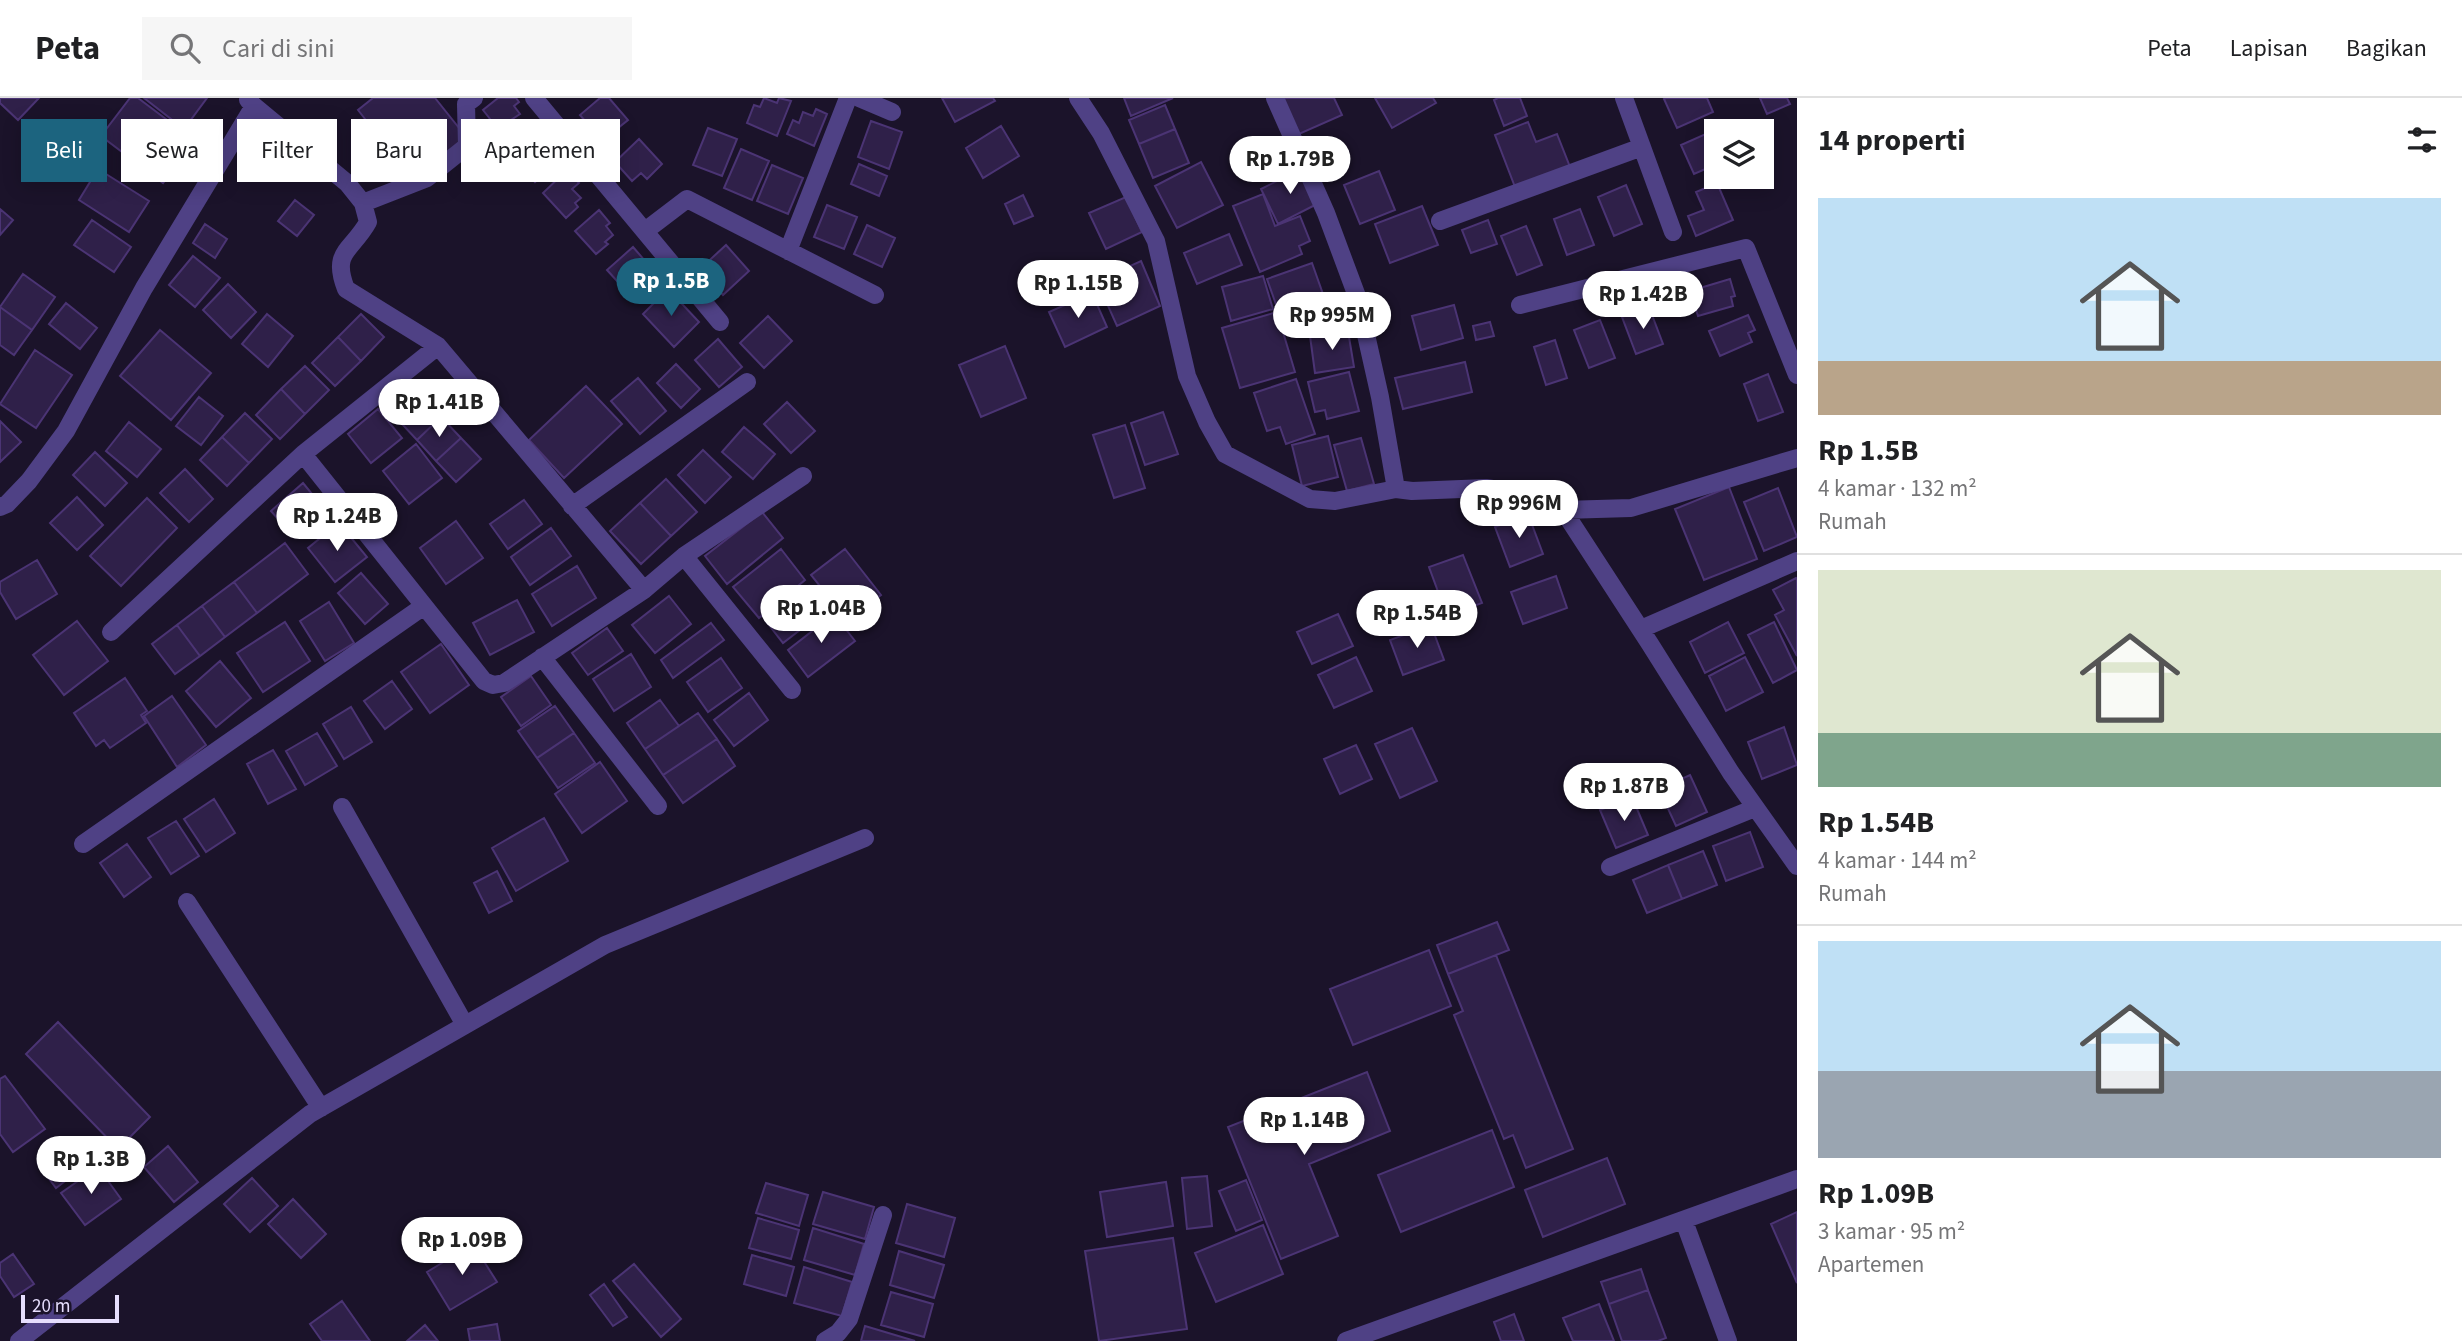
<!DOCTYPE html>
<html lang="id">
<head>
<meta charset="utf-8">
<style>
  :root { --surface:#fff; --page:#f6f6f6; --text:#202124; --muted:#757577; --line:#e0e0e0; --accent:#1c647f }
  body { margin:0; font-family:"Source Sans 3",sans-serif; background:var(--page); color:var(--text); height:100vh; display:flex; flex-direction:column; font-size:26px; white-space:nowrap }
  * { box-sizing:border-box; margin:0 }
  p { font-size:23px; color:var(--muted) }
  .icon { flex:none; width:38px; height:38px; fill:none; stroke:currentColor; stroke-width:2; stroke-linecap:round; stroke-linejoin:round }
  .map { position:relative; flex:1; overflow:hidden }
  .details { display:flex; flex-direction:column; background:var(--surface); width:665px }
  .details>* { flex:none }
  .banner { position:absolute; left:21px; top:21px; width:665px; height:63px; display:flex; gap:14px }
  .tools { position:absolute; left:1704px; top:21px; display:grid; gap:14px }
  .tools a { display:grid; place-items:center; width:70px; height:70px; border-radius:0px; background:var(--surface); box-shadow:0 4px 18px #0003; font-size:35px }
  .scale { position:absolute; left:21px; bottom:18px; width:98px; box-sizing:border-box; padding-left:7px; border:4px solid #e6defd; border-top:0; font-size:19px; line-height:24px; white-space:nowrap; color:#e6defd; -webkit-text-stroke:5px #1b132a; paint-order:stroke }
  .price { position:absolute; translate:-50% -60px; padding:0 16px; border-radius:24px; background:#fff; color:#222; font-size:23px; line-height:46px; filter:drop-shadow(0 2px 4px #0008) }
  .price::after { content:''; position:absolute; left:50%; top:42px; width:21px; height:16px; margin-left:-10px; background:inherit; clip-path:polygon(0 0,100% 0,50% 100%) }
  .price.current { background:var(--accent); color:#fff }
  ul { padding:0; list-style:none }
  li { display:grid; align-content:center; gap:14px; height:371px; padding:0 21px }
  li+li { border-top:2px solid var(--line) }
  li span { display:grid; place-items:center; height:217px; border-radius:0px; color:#555 }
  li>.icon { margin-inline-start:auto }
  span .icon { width:126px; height:126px; fill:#fffc; stroke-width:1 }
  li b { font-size:30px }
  h2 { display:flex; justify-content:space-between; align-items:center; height:84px; padding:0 21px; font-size:30px }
  .chip { padding:0 24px; border-radius:0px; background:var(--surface); box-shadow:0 4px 18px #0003; font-size:24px; line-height:63px }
  .chip.current { background:var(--accent); color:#fff }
  header { display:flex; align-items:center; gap:42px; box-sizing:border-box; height:98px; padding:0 35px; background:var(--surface); border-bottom:2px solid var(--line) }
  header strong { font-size:33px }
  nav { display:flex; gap:38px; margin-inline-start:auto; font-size:24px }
  .search { width:490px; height:63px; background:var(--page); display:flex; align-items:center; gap:18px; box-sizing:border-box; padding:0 24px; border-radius:0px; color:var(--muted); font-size:26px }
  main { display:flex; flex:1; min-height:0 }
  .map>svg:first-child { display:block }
  .building { fill:#2f2049; stroke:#4b3474; stroke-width:2 }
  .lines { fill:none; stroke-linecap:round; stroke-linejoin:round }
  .street { stroke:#4f4185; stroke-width:18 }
</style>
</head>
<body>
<header>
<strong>Peta</strong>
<div class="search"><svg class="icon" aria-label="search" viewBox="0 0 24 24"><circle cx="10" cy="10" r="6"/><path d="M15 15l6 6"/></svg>Cari di sini</div>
<nav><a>Peta</a><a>Lapisan</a><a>Bagikan</a></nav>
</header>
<main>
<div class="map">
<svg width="1797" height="1243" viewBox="0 0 1797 1243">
  <rect width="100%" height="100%" fill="#1b132a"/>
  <!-- building -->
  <path class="building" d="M0,0H39L18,22L0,5Z
    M130,0H138L195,43L163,85L101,38Z
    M144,0H207L184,31Z
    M373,0H435L467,40L414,83L358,12Z
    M498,0H516L519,4L514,8L520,16L511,22L514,26L502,36L483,12Z
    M600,0H609L628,22L608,38L603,31L597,37L580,17Z
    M764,0L777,5L779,0L791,3L777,38L747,25L754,7L760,9Z
    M942,0H993L995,3L955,24Z
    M1124,0H1173L1131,18Z
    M1282,0H1334L1342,17L1299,36Z
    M1375,0H1433L1436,5L1392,30Z
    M1498,0H1520L1527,18L1504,28L1494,2Z
    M1666,0H1707L1713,14L1677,30L1664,1Z
    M1760,0H1787L1790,6L1767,16Z
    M1165,7L1175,31L1139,46L1129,22Z
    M816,11L827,16L814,48L787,36L793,22L799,25L803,14L813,18Z
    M871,23L902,34L889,71L858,59Z
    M1528,24L1536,44L1557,36L1570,69L1515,89L1495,37Z
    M1001,28L1019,58L983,80L966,50Z
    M708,30L737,41L722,78L693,67Z
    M1175,31L1189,65L1153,80L1139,46Z
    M1717,31V66L1694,76L1681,47Z
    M538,34L550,45L545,50L557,64L535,84L512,58Z
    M639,41L662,66L647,81L641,75L632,83L615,64Z
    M741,51L769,63L752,102L724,90Z
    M1201,64L1223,107L1177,130L1155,88Z
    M859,66L887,78L879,98L851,86Z
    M772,67L803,80L788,116L757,103Z
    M98,71L149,103L129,134L79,102Z
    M1301,71L1319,105L1278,126L1261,91Z
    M567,72L579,85L572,91L581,100L575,105L578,109L566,120L543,95Z
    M1379,73L1395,112L1360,126L1344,87Z
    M1717,85L1733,122L1696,138L1688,118L1704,112L1696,94Z
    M1626,87L1642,126L1614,138L1598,99Z
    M1263,96L1275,128L1300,118L1310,143L1299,148L1302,156L1260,174L1233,108Z
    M1023,97L1033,118L1014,126L1005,106Z
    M1126,99L1142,134L1106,151L1089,115Z
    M295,102L314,117L297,138L278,123Z
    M827,107L857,119L844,151L814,139Z
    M1422,108L1438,147L1390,165L1375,126Z
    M0,111L13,122L0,137Z
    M1580,111L1594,147L1567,157L1554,121Z
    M599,112L610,125L606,128L613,137L605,144L608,146L596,156L575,133Z
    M92,122L131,149L114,174L74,147Z
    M1488,122L1497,146L1471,155L1462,132Z
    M205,126L227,141L215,160L193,145Z
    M867,127L895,140L882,169L854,156Z
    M1526,128L1542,167L1517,177L1501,138Z
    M1229,136L1242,167L1197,186L1184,155Z
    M726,147L749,173L723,197L700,171Z
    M633,149L646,164L641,168L651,174L628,195L607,172Z
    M193,158L220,180L195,209L169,187Z
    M1141,163L1160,208L1117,228L1097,183Z
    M1312,165L1324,199L1279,215L1267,181Z
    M23,176L55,199L32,232L0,209Z
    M1263,178L1273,211L1231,223L1222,189Z
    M1730,181L1735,198L1731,199L1733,208L1698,218L1690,193Z
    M228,186L256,214L231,240L203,212Z
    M668,191L699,224L674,249L643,216Z
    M1092,195L1107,229L1065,249L1049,214Z
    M66,205L97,230L80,251L49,226Z
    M1454,207L1463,240L1421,252L1412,218Z
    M0,209L32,232L14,257L0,247Z
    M1649,209L1663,246L1636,256L1622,219Z
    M1277,214L1295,274L1240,290L1222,230Z
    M267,216L293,238L268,269L242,246Z
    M361,216L384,239L361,263L338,239Z
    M1748,217L1755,232L1748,235L1752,244L1720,258L1709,233Z
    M768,218L792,243L764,270L740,245Z
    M1600,222L1615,260L1589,270L1574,232Z
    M1490,224L1494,238L1476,242L1473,228Z
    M160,232L211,275L171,322L120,278Z
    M1348,233L1354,269L1315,275L1310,238Z
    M338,239L361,263L335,288L312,265Z
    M718,241L742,269L719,289L695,262Z
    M1555,242L1567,280L1546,287L1534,249Z
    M1005,248L1026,300L981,319L959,267Z
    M35,252L72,277L36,330L0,306Z
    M1465,264L1472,294L1403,311L1395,280Z
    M676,266L700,291L681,310L657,285Z
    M305,268L329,292L305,316L281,291Z
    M1349,274L1359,313L1327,321L1325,312L1315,314L1308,284Z
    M1768,276L1783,314L1758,323L1744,286Z
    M638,280L666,313L640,336L611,303Z
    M1296,281L1315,336L1286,346L1280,329L1267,333L1254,295Z
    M412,288L441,319L417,342L388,311Z
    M586,288L622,326L564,380L529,342Z
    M281,291L305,316L280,341L256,317Z
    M199,299L223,318L201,347L176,328Z
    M787,304L815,333L791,355L764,326Z
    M378,311L402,340L371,365L348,336Z
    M1163,314L1178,356L1145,367L1131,325Z
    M245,315L272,341L249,365L222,339Z
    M441,319L461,340L436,363L417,342Z
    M0,323L21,344L0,364Z
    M129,324L161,351L137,379L106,353Z
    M1125,327L1145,390L1114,400L1093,337Z
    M744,329L775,356L753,381L722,354Z
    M1328,338L1338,379L1302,388L1292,347Z
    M222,339L249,365L227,388L200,362Z
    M461,340L481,361L456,384L436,363Z
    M1361,340L1374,386L1347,393L1334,347Z
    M416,346L442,380L409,406L383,373Z
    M703,352L731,379L705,405L678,377Z
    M95,354L127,385L105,408L73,377Z
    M185,371L213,401L189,424L160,395Z
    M666,381L697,414L671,438L640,405Z
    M303,385L325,412L294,439L271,413Z
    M1729,389L1757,461L1704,482L1675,411Z
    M1778,390L1797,439L1764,453L1744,404Z
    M77,399L103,427L77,452L50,425Z
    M147,400L177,430L121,488L90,458Z
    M524,402L542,426L508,451L490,426Z
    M640,405L671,438L641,466L610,433Z
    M762,414L783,440L727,486L705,458Z
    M1528,416L1543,456L1510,469L1495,429Z
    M456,423L483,460L446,486L420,450Z
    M339,425L367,459L335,484L308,450Z
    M551,430L571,458L530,487L511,459Z
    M285,445L308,476L257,515L234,484Z
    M781,451L805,482L759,520L733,489Z
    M845,451L881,497L848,523L811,477Z
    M1463,457L1482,505L1447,518L1429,469Z
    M37,462L57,496L16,521L0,494V484Z
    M577,468L596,500L552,528L532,496Z
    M361,475L388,506L365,526L338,495Z
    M1556,478L1567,510L1523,526L1511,494Z
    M1796,480L1797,481V558L1775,517L1784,512L1773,492Z
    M234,484L257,515L225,539L202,508Z
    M809,488L827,511L783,545L765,522Z
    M669,498L691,526L655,555L632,527Z
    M517,502L534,534L490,557L473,525Z
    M329,504L354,545L325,563L300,523Z
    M202,508L225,539L200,558L177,527Z
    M834,516L855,543L808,579L788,552Z
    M1338,516L1353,548L1312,566L1297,534Z
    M77,523L108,563L64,597L33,557Z
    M285,524L310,563L263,594L237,555Z
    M1728,524L1744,555L1705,575L1690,544Z
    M1774,524L1797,572L1773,585L1748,537Z
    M711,525L724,542L673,580L661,562Z
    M177,527L200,558L175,576L152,546Z
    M1431,527L1444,562L1403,577L1390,542Z
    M607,530L623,553L588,577L572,555Z
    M441,546L469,587L430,615L401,574Z
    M631,556L651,589L614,613L593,581Z
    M1356,559L1372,593L1334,610L1318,577Z
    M1745,559L1763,594L1726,613L1709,578Z
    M721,560L742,590L708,614L687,584Z
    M220,563L251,600L216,629L186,593Z
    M531,578L551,607L521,628L501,599Z
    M125,580L147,613L141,617L146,625L110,650L104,642L96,648L74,615Z
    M392,583L412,611L385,631L364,603Z
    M749,595L768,622L734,648L714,622Z
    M172,598L206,647L177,669L144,618Z
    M660,602L679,628L645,651L627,625Z
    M555,608L574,635L537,660L518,633Z
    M351,609L372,644L344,661L323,626Z
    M698,615L717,641L663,677L645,651Z
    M1784,629L1797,667L1762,681L1748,644Z
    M1412,630L1437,683L1400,700L1375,646Z
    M317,635L337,668L305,687L286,653Z
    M574,635L595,665L558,690L537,660Z
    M717,641L735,668L683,705L663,677Z
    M1356,647L1372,681L1340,696L1324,661Z
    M273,652L296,691L268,706L247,666Z
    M600,664L627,703L582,735L555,696Z
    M1690,677L1707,714L1676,728L1659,691Z
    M1632,699L1648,737L1616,750L1600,712Z
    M214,701L235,735L206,754L184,721Z
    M544,720L568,763L516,793L492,750Z
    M176,723L199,758L171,776L148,740Z
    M1750,734L1763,769L1726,783L1713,748Z
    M127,746L151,779L124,799L100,765Z
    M1703,753L1717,787L1682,801L1668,767Z
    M1668,767L1682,801L1647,815L1633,782Z
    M497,773L512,803L489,815L474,785Z
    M1497,824L1509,852L1448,876L1437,847Z
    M1429,852L1451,908L1353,947L1330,891Z
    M1496,857L1573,1051L1526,1070L1513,1037L1504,1041L1454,917L1463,913L1448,876Z
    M58,924L150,1019L118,1051L26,956Z
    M1367,974L1390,1033L1309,1066L1338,1138L1281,1161L1228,1029Z
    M5,978L45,1031L13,1054L0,1036V981Z
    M1492,1032L1514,1089L1401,1134L1378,1077Z
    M69,1044L86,1067L56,1090L38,1066Z
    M168,1048L198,1084L174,1104L144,1069Z
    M1607,1060L1625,1106L1543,1139L1525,1092Z
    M98,1069L121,1101L85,1127L61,1095Z
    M1207,1078L1212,1128L1187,1131L1182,1080Z
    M252,1080L278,1108L250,1134L224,1106Z
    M1246,1082L1262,1122L1236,1133L1219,1093Z
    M1166,1084L1173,1128L1107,1139L1100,1094Z
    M766,1085L808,1097L799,1128L756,1115Z
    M823,1094L874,1109L865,1141L813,1126Z
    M293,1101L326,1136L301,1160L268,1126Z
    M907,1106L955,1120L944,1159L896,1145Z
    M1797,1114V1185L1771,1126Z
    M758,1120L799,1132L791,1161L749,1150Z
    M1263,1127L1283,1176L1216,1204L1195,1155Z
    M813,1130L864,1146L855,1177L804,1162Z
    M1173,1140L1187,1231L1099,1243L1085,1153Z
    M473,1146L497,1184L450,1212L427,1174Z
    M899,1153L944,1167L934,1200L890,1187Z
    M13,1156L34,1186L14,1199L0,1178V1165Z
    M752,1157L794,1169L786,1198L744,1186Z
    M634,1166L681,1221L661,1239L613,1183Z
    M804,1169L852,1184L842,1218L794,1205Z
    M1641,1171L1648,1192L1609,1206L1601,1184Z
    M604,1186L627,1219L613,1228L590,1197Z
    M1648,1192L1666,1240L1658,1243H1622L1609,1206Z
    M891,1194L933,1206L924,1239L881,1227Z
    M342,1203L370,1243H322L310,1226Z
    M1599,1206L1614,1243H1573L1563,1220Z
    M1514,1216L1524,1243H1501L1494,1224Z
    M497,1226L500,1243H470L468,1231Z
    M425,1227L438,1243H407Z
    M865,1228L915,1243H861Z"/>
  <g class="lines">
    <!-- street -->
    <path class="street" d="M534,0L720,224
      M859,0L892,14
      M1078,0L1101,35L1156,143L1187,278L1207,324L1225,356L1310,401L1335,403L1396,391L1412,393L1486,390L1531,397L1563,412L1631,410L1797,360
      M1275,0L1326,115L1358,201L1380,299L1396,391
      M1624,0L1673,134
      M254,8L347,85L363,105L368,124C352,153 331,153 346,191L438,248L644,492L684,458L803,378
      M363,105L427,80L467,48L466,6L474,0
      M1440,123L1642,49
      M645,133L687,101L875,197
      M788,153L848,0
      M1520,207L1746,150L1797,277
      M438,248L303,356L484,583L493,587L504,585L644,492
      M572,408L747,284
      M0,409L7,406L29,383L66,333L144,190L254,8L248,2
      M1563,412L1650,546L1731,675L1797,768
      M684,458L792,592
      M1641,531L1797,463
      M111,534L303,356
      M542,559L658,708
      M342,709L465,927
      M83,746L424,508
      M1610,769L1755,710
      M187,804L321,1010
      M1684,1123L1728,1243
      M19,1243L310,1016L605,847L865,740
      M825,1243L838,1235L849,1221L883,1117
      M1346,1243L1797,1081"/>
  </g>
</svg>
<div class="tools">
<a><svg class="icon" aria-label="layers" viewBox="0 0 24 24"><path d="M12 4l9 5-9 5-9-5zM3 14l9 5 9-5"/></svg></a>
</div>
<div class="scale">20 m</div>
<b class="price" style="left:1290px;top:98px">Rp 1.79B</b>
<b class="price current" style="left:671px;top:220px">Rp 1.5B</b>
<b class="price" style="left:1078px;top:222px">Rp 1.15B</b>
<b class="price" style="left:1643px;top:233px">Rp 1.42B</b>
<b class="price" style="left:1332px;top:254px">Rp 995M</b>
<b class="price" style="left:439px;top:341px">Rp 1.41B</b>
<b class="price" style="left:1519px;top:442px">Rp 996M</b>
<b class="price" style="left:337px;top:455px">Rp 1.24B</b>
<b class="price" style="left:821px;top:547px">Rp 1.04B</b>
<b class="price" style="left:1417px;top:552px">Rp 1.54B</b>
<b class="price" style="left:1624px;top:725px">Rp 1.87B</b>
<b class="price" style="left:1304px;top:1059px">Rp 1.14B</b>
<b class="price" style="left:91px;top:1098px">Rp 1.3B</b>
<b class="price" style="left:462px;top:1179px">Rp 1.09B</b>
<div class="banner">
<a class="chip current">Beli</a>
<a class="chip">Sewa</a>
<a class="chip">Filter</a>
<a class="chip">Baru</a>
<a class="chip">Apartemen</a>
</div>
</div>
<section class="details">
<h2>14 properti<svg class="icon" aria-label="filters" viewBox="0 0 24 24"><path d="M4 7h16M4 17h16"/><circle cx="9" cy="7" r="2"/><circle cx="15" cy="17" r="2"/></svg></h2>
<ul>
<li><span style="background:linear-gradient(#bfe0f5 75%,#b9a48a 0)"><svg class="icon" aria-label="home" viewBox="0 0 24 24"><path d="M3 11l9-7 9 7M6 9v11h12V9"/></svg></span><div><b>Rp 1.5B</b><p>4 kamar · 132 m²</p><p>Rumah</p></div></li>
<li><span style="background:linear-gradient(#dfe7d0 75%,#7fa58c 0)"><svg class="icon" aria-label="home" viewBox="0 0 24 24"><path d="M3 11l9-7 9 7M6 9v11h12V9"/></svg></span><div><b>Rp 1.54B</b><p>4 kamar · 144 m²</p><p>Rumah</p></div></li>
<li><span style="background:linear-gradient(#bfe0f5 60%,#9aa5b1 0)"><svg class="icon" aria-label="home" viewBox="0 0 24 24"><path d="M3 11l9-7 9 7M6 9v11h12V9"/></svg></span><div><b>Rp 1.09B</b><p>3 kamar · 95 m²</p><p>Apartemen</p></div></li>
</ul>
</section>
</main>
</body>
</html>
